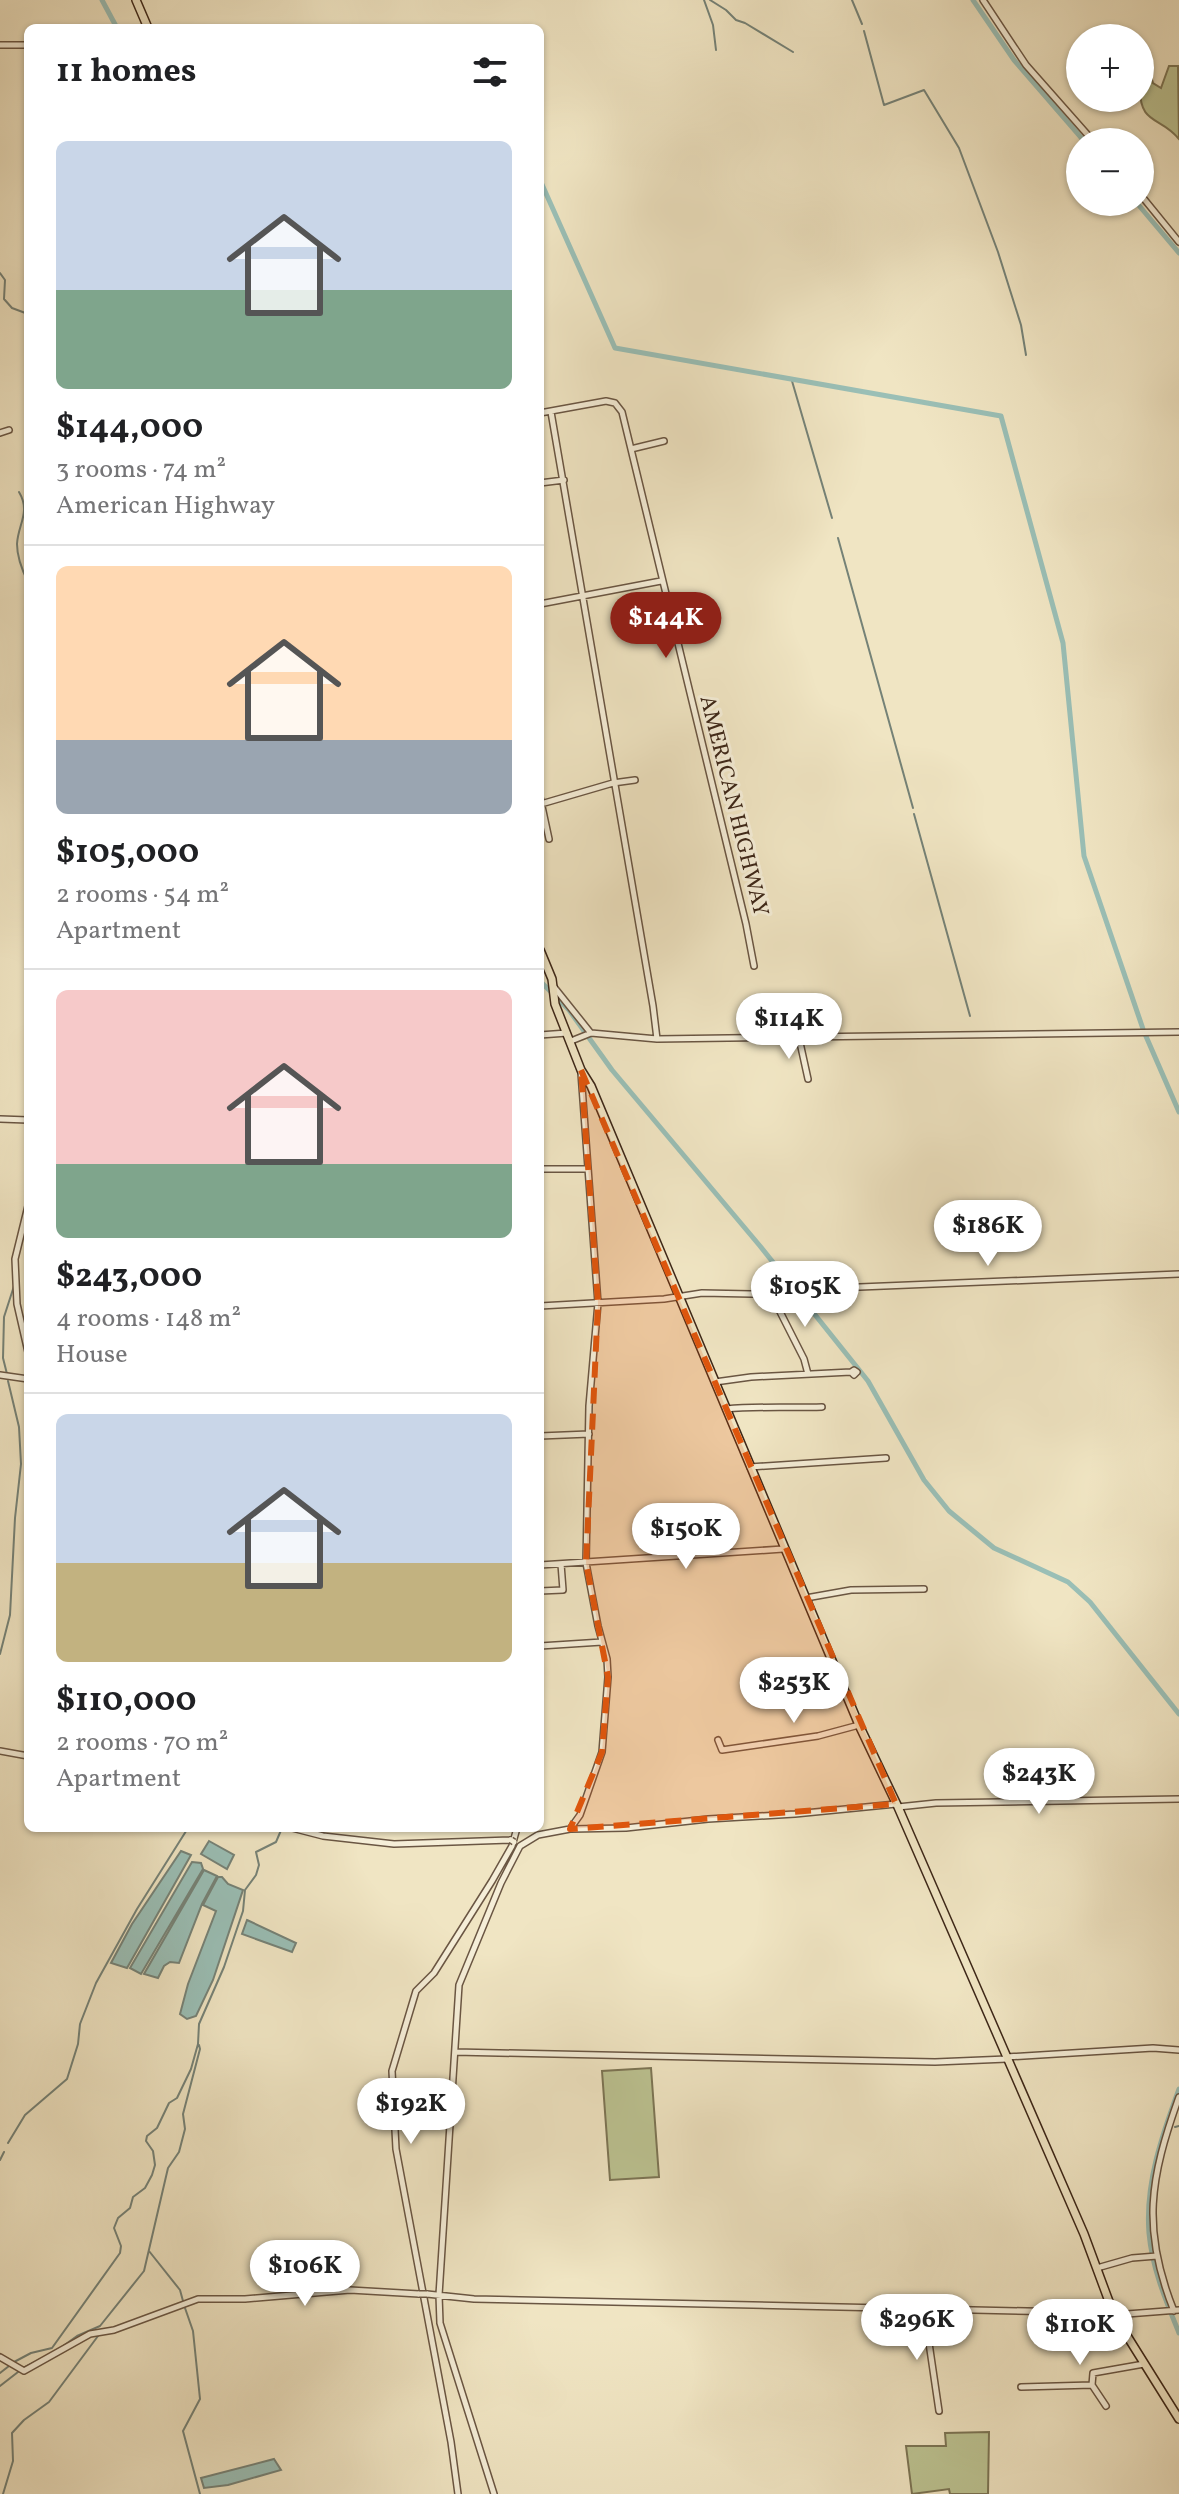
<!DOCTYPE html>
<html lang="en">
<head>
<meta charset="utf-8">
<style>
  :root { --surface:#fff; --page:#f6f6f6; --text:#202124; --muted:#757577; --line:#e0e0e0; --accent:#8f2418 }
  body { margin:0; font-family:Vollkorn,serif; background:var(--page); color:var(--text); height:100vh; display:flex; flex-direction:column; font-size:30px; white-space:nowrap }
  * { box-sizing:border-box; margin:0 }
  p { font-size:26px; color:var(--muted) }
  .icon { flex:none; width:44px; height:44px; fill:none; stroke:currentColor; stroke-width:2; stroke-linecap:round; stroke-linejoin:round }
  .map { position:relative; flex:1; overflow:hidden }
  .side { position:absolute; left:24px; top:24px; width:520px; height:1808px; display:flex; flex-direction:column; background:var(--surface); border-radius:12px; box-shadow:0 2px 6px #0004 }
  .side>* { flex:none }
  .tools { position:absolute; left:1066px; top:24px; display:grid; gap:16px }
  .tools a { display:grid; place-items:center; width:88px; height:88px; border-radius:50%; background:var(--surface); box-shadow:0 2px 6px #0004; font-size:40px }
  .price { position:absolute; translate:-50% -68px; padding:0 18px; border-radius:28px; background:#fff; color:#222; font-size:26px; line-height:52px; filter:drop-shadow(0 2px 4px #0008) }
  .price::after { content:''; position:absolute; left:50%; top:48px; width:24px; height:18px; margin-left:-12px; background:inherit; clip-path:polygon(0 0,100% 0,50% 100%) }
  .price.current { background:var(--accent); color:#fff }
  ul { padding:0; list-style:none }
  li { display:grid; align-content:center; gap:16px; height:424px; padding:0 32px }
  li+li { border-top:2px solid var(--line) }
  li span { display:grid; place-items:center; height:248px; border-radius:12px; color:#555 }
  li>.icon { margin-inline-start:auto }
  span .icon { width:144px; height:144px; fill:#fffc; stroke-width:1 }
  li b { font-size:34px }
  h2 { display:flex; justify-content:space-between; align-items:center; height:96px; padding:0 32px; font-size:34px }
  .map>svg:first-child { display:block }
  .green { fill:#bcc392; stroke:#7c7555; stroke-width:2 }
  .water { fill:#9abfb6; stroke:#758277; stroke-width:2 }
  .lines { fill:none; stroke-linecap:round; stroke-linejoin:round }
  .stream { stroke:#758277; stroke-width:2 }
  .canal { stroke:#9abfb6; stroke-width:5 }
  .minor-casing { stroke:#6a5643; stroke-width:8 }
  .major-casing { stroke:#3d2718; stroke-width:10 }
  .minor { stroke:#f5eed8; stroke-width:5 }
  .major { stroke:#f0e5c3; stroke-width:7 }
  .minor-bridge-casing { stroke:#6a5643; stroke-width:8; stroke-linecap:butt }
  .minor-bridge { stroke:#f5eed8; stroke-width:5 }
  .marked { fill:#df560d; fill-opacity:0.2; stroke:#df560d; stroke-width:6; stroke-dasharray:16 10; stroke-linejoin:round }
  .labels { text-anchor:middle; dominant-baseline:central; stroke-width:6; stroke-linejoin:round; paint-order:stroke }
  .street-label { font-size:22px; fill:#3d2718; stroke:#f5eed8 }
</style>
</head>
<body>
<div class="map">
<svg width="1179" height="2494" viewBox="0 0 1179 2494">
  <rect width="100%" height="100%" fill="#f0e5c3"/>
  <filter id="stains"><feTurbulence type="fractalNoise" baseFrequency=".0025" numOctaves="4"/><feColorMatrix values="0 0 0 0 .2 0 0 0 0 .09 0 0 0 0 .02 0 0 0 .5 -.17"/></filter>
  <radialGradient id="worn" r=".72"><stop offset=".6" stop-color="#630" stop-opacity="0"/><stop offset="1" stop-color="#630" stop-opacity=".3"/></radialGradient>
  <!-- green -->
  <path class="green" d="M1169,66H1178L1179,139C1160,116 1140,125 1140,89C1140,81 1139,77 1144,71L1150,73L1153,83L1161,88Z
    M651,2068L659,2177L610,2180L602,2071Z
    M989,2432L988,2494H950L949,2489L912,2494L906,2446H946L945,2433Z"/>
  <!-- water -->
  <path class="water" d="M209,1841L234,1855L227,1869L201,1854Z
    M181,1851L191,1855L127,1968L111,1963L132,1924Z
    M192,1862L201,1863L203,1869L141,1974L130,1968Z
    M204,1870L217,1876L202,1904L179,1963L170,1962L164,1966L158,1978L144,1974Z
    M218,1877H222L228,1884L243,1890L213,1980L196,2016L187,2019L180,2014L188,1984L216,1911L203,1905Z
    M247,1920L296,1943L292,1952L242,1934Z
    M274,2459L281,2470L228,2485L204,2488L201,2478Z"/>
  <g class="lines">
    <!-- stream -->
    <path class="stream" d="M704,0L713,25L716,50
      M710,0L726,10L736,20L745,23L793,52
      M852,0L862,24
      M864,31L884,105L924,90L959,148L998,252L1021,325L1026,355
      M0,273L5,280L4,299L12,308L28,314
      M792,381L832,518
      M19,492C31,512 18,524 17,544C17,557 22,570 28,582
      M838,538L913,808
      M28,772V786
      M914,814L970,1016
      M7,1374L3,1358L4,1317L14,1286
      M0,1654L10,1615L15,1518L21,1464L19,1427L8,1381
      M1175,2127L1179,2126
      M8,2143L25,2115L67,2079L78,2044L80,2024L96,1983L137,1909L188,1828
      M0,2160L4,2152
      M149,2251L180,2290L183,2301
      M185,2308L193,2331L200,2399L183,2431L200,2494
      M59,2349L77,2336L100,2326L144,2271L168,2168L179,2152L185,2129L183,2114L200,2049L199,2045
      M14,2362L31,2353L52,2348L120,2253L121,2246L114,2228L118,2218L130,2208L133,2197L145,2188L152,2175L155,2165L153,2151L146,2141L147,2136L157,2128L169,2103L177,2098L191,2069L198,2044L199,2024L224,1967L243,1911L245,1890L256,1875L259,1865L256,1852L276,1842L282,1828
      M23,2368L43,2358
      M0,2373L9,2366
      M0,2386L18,2372
      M3,2494L13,2461L12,2433L24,2420L49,2402L98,2336"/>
    <!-- canal -->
    <path class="canal" d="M102,0L117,28
      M973,0L1014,60L1085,142
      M540,180L615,348L1001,416L1063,643L1084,856L1143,1029
      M1136,202L1179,253
      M540,981L569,1010L612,1070L760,1246L868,1381L924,1480L949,1511L994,1548L1068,1582L1090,1602L1179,1714
      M1145,1034L1179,1112
      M1179,2089C1162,2135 1145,2184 1149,2233C1152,2268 1166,2301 1179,2333"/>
    <!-- minor casing -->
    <g class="minor-casing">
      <path id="minor" d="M983,0L1026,65L1094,142
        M0,45H28
        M1140,194L1179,242
        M551,412L653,1006L657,1039
        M540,413L606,401L615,403L622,412L746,924L754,966
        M0,433L9,430
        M631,449L664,441
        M540,483L564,480
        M540,604L661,581
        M540,797L549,839
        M541,804L613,783L635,780
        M554,987L590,1032
        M540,1035L567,1033
        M799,1038L808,1079
        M571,1041L591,1033L657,1039L1179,1032
        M0,1119L28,1120
        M540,1169H588
        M28,1206L15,1259L17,1304L28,1352
        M771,1294L804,1359L808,1374
        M540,1306L664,1299L702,1293L795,1295L800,1291L811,1289L1179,1274
        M854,1370L857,1372L854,1375L851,1372Z
        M0,1375L28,1379
        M715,1382L751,1377L851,1372
        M726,1409C758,1406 789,1408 822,1407
        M540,1436L589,1434
        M750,1467L886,1458
        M540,1565L783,1549
        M540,1591L563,1590L561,1564
        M806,1598L851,1590L924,1589
        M540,1646L602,1642
        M718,1740L722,1750L818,1736L859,1725
        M0,1751L28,1756
        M898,1807L936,1803L1179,1799
        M292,1828L323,1836L394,1844L511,1840
        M571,1829L626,1828L708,1819L795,1814L896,1804
        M455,2052L935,2062L1007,2059
        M1006,2057L1153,2048L1179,2050
        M1097,2268L1132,2258L1157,2256
        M427,2294L474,2299L1113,2313
        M924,2309L939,2411
        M1174,2311C1141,2229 1150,2178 1179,2097
        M1114,2315L1179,2310
        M0,2357L24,2371L90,2334L114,2330L198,2299H245L350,2290L419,2294
        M1092,2385L1106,2406
        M1021,2387L1092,2385L1093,2373L1144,2364
        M458,2494L451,2442L396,2149L392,2071L416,1991L434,1973L492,1881L512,1846L517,1828
        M494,2494L440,2323L439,2295L459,1985L501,1883L520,1846L538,1835L570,1829L580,1815L602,1752L608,1677L607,1659L598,1626L586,1563L589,1406L598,1303L581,1073"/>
    </g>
    <!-- major casing -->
    <g class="major-casing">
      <path id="major" d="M136,0L148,28
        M540,950L552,979L555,1004L581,1070L591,1086L859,1725L898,1807L1084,2234L1114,2315L1179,2419"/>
    </g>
    <!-- minor -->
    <use href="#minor" class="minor"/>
    <!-- major -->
    <use href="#major" class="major"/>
    <!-- minor-bridge casing -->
    <g class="minor-bridge-casing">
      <path id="minor-bridge" d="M511,1840L514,1842
        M419,2294H427"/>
    </g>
    <!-- minor-bridge -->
    <use href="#minor-bridge" class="minor-bridge"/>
  </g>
  <!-- marked area -->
  <path class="marked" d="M581,1070L896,1804L570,1829L602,1752L608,1677L586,1563L598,1303Z"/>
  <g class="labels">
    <!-- street labels -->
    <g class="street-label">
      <text transform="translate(733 806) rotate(76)">AMERICAN HIGHWAY</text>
    </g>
  </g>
  <rect width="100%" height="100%" filter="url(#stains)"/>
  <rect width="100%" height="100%" fill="url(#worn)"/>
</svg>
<div class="tools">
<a>+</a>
<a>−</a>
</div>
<b class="price current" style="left:666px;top:660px">$144K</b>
<b class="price" style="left:789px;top:1061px">$114K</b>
<b class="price" style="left:988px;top:1268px">$186K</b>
<b class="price" style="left:805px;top:1329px">$105K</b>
<b class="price" style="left:686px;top:1571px">$150K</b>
<b class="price" style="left:794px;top:1725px">$253K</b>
<b class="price" style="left:1039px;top:1816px">$243K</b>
<b class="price" style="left:411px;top:2146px">$192K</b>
<b class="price" style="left:305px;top:2308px">$106K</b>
<b class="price" style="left:917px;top:2362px">$296K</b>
<b class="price" style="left:1080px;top:2367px">$110K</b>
<section class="side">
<h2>11 homes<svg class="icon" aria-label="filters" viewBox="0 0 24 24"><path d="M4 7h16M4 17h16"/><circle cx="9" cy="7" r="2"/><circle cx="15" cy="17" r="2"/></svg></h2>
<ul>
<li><span style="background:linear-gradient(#c9d6e8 60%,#7fa58c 0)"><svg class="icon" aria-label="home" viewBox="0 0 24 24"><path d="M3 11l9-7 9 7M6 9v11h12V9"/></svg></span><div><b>$144,000</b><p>3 rooms · 74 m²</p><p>American Highway</p></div></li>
<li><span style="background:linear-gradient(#ffd9b3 70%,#9aa5b1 0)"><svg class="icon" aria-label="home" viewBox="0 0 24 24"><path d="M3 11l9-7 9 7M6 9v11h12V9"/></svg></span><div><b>$105,000</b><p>2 rooms · 54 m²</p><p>Apartment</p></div></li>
<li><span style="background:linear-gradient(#f6c9c9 70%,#7fa58c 0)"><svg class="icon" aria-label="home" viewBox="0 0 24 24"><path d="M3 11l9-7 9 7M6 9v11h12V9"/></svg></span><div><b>$243,000</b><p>4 rooms · 148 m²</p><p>House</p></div></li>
<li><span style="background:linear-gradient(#c9d6e8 60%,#c2b280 0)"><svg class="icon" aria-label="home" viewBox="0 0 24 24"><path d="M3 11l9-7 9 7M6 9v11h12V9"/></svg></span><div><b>$110,000</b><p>2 rooms · 70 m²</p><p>Apartment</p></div></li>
</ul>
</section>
</div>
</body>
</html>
